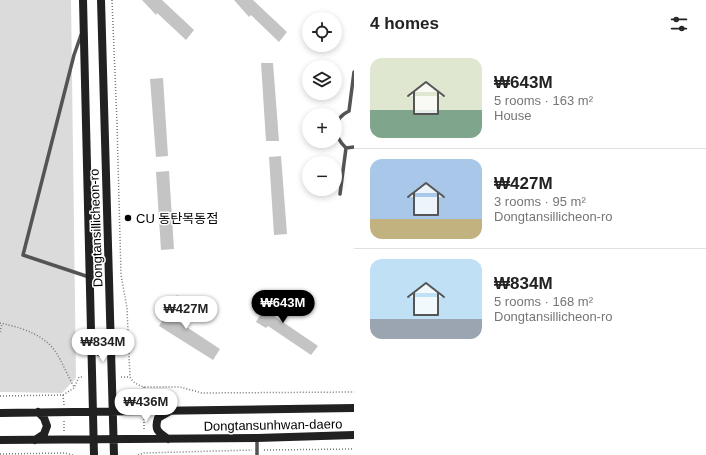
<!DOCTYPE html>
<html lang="en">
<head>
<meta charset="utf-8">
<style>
  :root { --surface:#fff; --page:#f2f2f2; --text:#222; --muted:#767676; --line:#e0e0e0; --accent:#000 }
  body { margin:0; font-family:Arial,"Noto Sans KR",sans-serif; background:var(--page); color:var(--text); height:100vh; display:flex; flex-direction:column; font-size:15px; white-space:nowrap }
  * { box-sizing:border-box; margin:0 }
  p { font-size:13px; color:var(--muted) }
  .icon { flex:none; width:22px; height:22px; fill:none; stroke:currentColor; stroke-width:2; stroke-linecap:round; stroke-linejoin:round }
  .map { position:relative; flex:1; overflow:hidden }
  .details { display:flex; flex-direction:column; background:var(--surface); width:352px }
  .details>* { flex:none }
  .tools { position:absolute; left:302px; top:12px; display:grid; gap:8px }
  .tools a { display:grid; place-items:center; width:40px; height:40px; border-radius:50%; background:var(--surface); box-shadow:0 2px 6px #0003; font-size:20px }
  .price { position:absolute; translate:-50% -34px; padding:0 9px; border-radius:14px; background:#fff; color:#222; font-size:13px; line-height:26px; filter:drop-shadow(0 1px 2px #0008) }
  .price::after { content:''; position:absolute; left:50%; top:24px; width:12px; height:9px; margin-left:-6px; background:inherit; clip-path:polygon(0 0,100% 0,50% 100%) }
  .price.active { background:var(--accent); color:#fff }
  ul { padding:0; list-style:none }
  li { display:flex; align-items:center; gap:12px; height:100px; padding:0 16px }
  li+li { border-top:1px solid var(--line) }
  li span { display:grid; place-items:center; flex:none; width:112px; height:80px; border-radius:12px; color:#555 }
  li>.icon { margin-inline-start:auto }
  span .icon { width:48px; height:48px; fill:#fffc; stroke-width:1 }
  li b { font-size:17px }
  h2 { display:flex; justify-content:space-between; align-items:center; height:48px; padding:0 16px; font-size:17px }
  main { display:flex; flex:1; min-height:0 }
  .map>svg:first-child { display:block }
  .green { fill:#dbdbdb }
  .building { fill:#c4c4c4 }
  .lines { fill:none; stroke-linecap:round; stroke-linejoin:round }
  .path { stroke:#767676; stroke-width:1.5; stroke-dasharray:1 2; stroke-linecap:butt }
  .service { stroke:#545454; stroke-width:3.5 }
  .secondary { stroke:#212121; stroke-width:8 }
  .poi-dot { fill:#000; stroke:#fff; stroke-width:1.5 }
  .labels { text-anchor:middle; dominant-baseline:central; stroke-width:3; stroke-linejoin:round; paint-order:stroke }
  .poi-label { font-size:13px; fill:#000; stroke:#fff; text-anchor:start }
  .street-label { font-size:13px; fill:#000; stroke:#fff }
</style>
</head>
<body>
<main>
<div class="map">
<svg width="354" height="455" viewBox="0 0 354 455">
  <rect width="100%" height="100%" fill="#fff"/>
  <!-- green -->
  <path class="green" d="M0,0H71L76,378L62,393L0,392Z"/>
  <!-- building -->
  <path class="building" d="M142,0H162L194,30L186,40L157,13L156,15Z
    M234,0H253L287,32L279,42L251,15L249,17Z
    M261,63H273L279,141H266Z
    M163,78L168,156L156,157L150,79Z
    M281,156L287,234L274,235L269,157Z
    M169,171L174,249L161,250L156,172Z
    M274,290L284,297L274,316L318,346L311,355L268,326L266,328L256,322Z
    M177,295L187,301L176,320L220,349L213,360L159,326Z"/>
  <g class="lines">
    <!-- path -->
    <path class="path" d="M112,0L117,123L121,275L127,308L130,377C133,383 138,385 144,387H180L202,393L354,392
      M0,323C20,327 46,335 57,354C63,364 68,376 74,387
      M0,332L2,324
      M121,377H129
      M144,387V403
      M63,395L64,405
      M0,396L63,395L74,388L79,377H83
      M144,419V431
      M64,421V431
      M264,450L354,449
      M0,454L65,453L73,455
      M138,455L144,453L252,450"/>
    <!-- service -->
    <path class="service" d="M81,35L74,55L23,255L89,277
      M349,111C332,119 333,136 346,148L354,147
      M349,111L354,72
      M340,194L346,148
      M257,455V438"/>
    <!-- secondary -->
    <path class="secondary" d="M83,0L94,455
      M101,0L114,455
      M91,344L96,350L101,353L107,351L112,343
      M0,413L354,408
      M168,439C158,432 154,430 158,418L170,411
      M0,440L257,438L354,435
      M35,440L44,434L47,426L44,418L38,412"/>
  </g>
  <!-- markers -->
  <circle class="poi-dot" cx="128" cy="218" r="4"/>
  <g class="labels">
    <!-- poi labels -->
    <g class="poi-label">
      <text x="136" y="218">CU 동탄목동점</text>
    </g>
    <!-- street labels -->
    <g class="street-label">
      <text transform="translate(96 228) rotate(-92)">Dongtansillicheon-ro</text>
      <text transform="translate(273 425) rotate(-1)">Dongtansunhwan-daero</text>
    </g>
  </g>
</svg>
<div class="tools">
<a><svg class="icon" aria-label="locate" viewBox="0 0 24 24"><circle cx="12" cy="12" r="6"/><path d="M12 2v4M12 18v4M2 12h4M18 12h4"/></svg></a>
<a><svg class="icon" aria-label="layers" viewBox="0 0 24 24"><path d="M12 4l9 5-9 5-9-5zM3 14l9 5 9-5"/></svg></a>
<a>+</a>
<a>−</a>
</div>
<b class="price active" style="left:283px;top:324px">₩643M</b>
<b class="price" style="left:186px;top:330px">₩427M</b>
<b class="price" style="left:103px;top:363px">₩834M</b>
<b class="price" style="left:146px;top:423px">₩436M</b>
</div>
<section class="details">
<h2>4 homes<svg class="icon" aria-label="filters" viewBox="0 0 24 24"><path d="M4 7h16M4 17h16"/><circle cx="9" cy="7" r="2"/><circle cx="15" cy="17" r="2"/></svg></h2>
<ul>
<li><span style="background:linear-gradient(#dfe7d0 65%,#7fa58c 0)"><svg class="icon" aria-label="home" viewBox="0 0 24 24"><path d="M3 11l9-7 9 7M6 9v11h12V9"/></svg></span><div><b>₩643M</b><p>5 rooms · 163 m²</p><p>House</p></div></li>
<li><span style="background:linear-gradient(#a9c7e8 75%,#c2b280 0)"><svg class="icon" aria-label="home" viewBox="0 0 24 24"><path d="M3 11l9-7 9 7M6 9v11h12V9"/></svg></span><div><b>₩427M</b><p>3 rooms · 95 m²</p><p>Dongtansillicheon-ro</p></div></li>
<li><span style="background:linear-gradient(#bfe0f5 75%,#9aa5b1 0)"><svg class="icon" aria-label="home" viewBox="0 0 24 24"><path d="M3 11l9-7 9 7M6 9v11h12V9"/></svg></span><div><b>₩834M</b><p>5 rooms · 168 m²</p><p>Dongtansillicheon-ro</p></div></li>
</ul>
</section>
</main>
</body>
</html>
